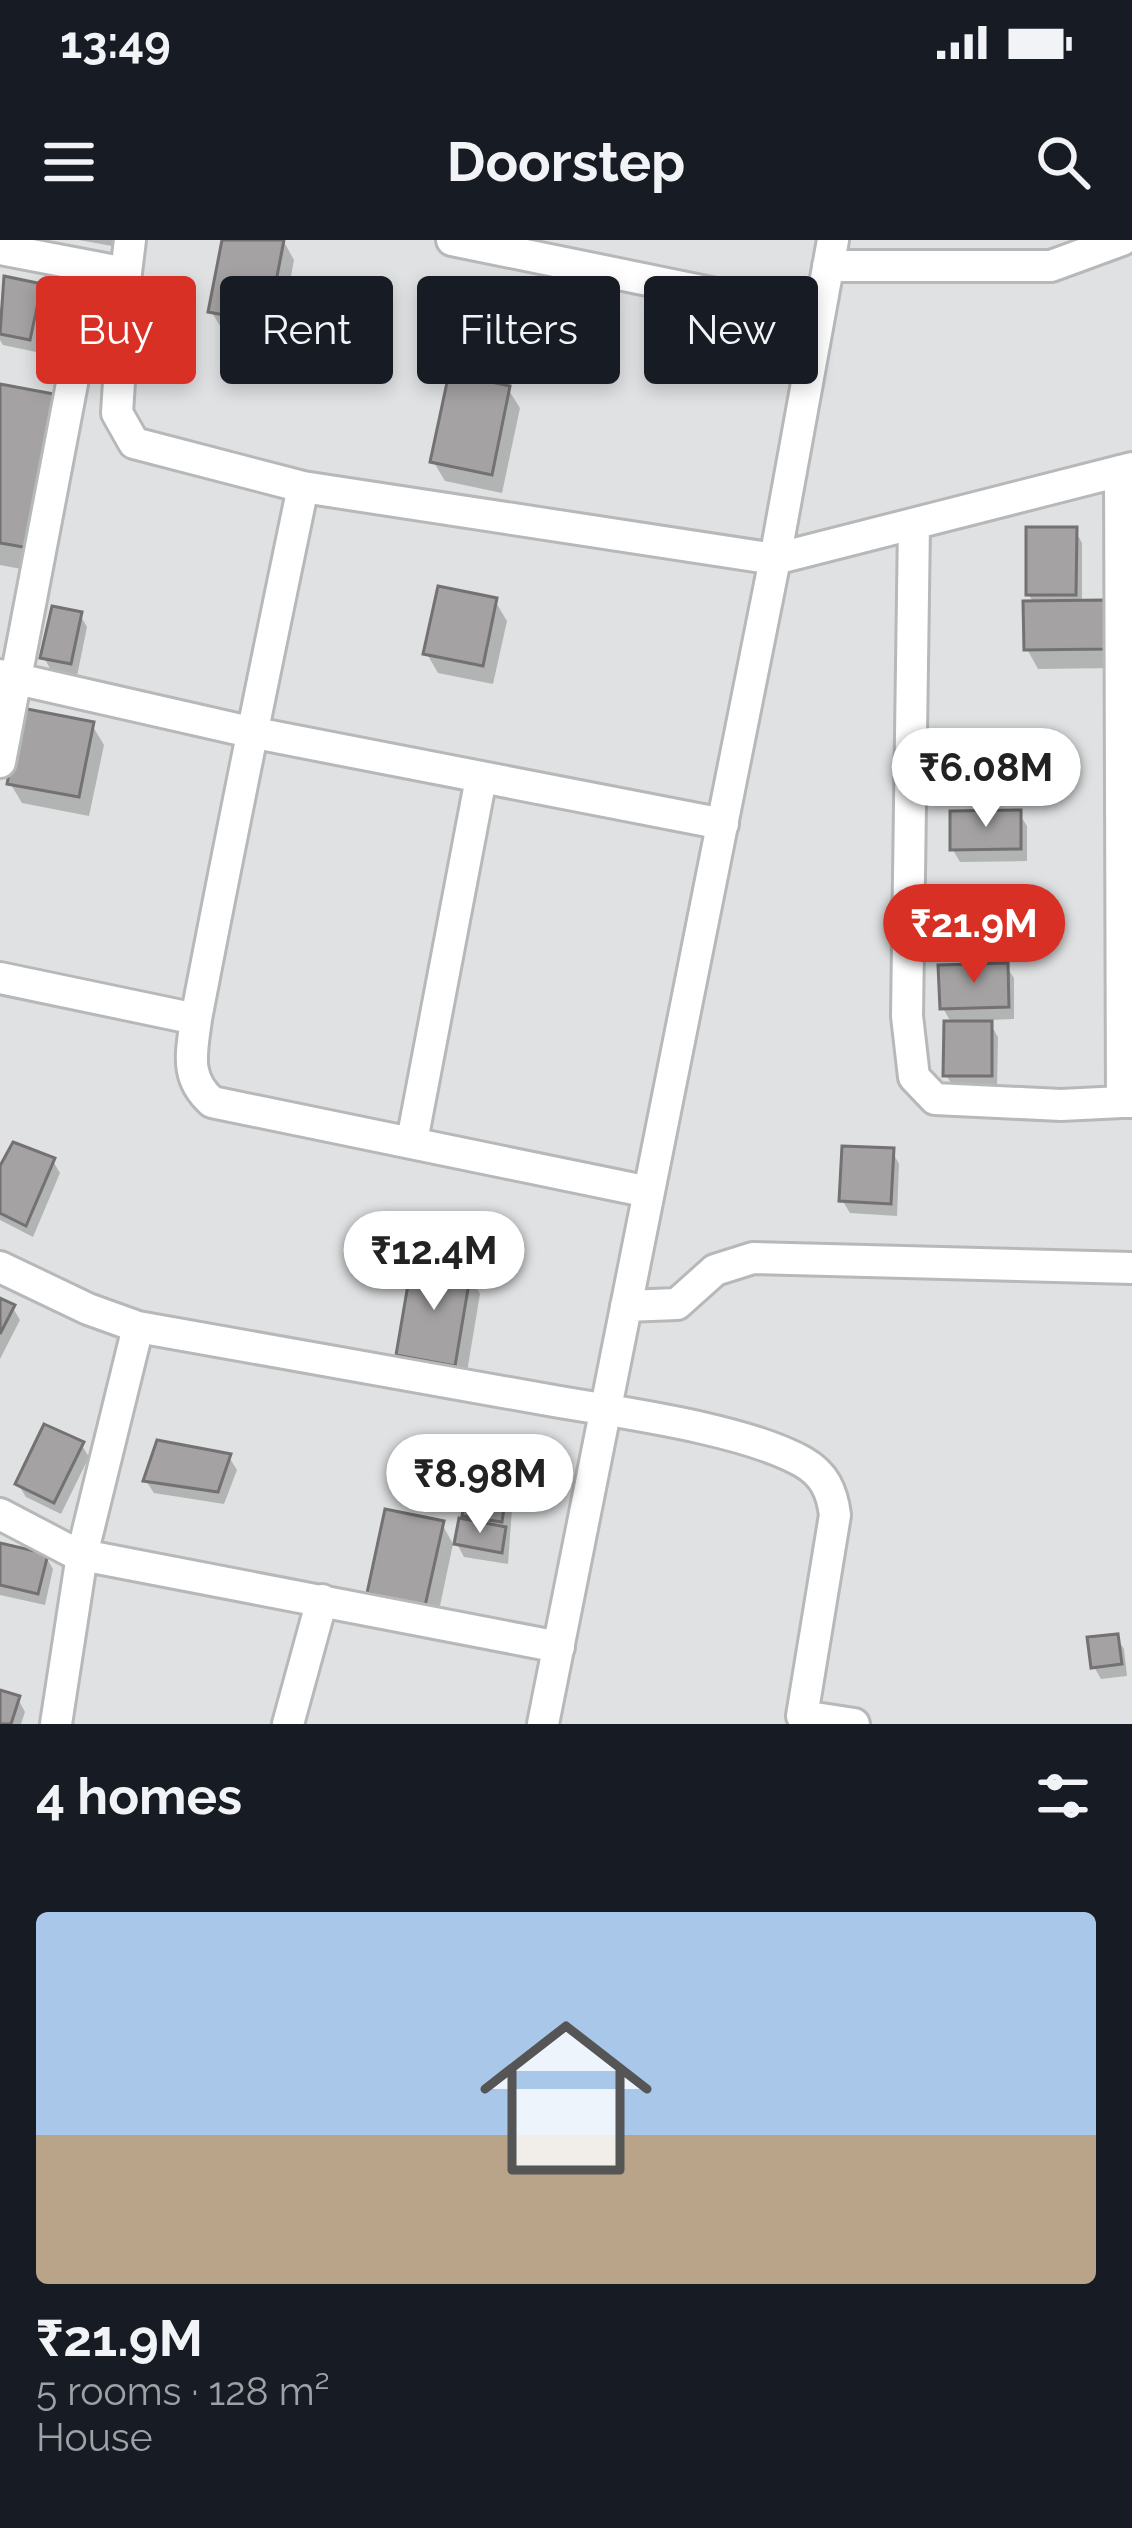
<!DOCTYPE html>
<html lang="en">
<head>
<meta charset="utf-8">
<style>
  :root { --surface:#171b24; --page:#20242c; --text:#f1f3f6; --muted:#9ea1a6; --line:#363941; --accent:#d93025 }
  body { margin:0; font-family:Raleway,sans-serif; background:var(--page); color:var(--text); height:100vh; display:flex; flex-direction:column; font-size:45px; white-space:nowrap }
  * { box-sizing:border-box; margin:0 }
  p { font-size:39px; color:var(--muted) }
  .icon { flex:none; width:66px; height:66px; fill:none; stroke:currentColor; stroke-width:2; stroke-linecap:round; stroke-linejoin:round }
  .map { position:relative; height:1484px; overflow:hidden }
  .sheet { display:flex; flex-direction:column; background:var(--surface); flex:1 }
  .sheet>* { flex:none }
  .banner { position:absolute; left:36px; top:36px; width:1062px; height:108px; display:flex; gap:24px }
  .price { position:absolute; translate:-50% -102px; padding:0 27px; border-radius:42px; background:#fff; color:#222; font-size:39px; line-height:78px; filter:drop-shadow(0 3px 6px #0008) }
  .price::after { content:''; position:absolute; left:50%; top:72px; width:36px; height:27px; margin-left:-18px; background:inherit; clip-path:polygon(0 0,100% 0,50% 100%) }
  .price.active { background:var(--accent); color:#fff }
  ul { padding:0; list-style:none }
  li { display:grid; align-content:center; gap:24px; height:636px; padding:0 36px }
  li+li { border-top:3px solid var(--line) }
  li span { display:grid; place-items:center; height:372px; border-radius:12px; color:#555 }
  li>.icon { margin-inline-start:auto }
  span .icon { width:216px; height:216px; fill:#fffc; stroke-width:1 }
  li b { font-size:51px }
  h2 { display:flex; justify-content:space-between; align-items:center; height:144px; padding:0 36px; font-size:51px }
  .pill { padding:0 42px; border-radius:12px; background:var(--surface); box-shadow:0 6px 18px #0003; font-size:42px; line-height:108px }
  .pill.active { background:var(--accent); color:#fff }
  .status { display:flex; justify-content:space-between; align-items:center; height:84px; padding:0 60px; background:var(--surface); direction:ltr }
  .status svg { height:33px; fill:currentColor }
  header { display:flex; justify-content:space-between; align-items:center; height:156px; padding:0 36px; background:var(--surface); font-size:54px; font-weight:700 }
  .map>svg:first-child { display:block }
  .shadow { fill:#0003 }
  .building { fill:#a4a2a3; stroke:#737172; stroke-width:3 }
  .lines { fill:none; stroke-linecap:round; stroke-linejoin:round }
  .street-casing { stroke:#b7b8b9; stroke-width:36 }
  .street { stroke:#fff; stroke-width:30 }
</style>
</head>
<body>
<div class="status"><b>13:49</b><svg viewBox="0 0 49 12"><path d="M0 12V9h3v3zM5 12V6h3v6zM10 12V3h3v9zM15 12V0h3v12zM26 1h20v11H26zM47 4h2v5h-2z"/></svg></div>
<header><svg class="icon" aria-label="menu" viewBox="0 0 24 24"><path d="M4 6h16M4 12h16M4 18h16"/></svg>Doorstep<svg class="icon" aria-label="search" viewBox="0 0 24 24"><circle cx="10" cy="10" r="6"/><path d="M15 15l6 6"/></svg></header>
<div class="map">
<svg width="1132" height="1484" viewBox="0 0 1132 1484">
  <rect width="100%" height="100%" fill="#dfe1e2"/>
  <!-- shadow -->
  <path class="shadow" d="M79,0H113L112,6Z
    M225,0H283L294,20L279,101L223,91L211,71Z
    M6,40L40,46L47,59L36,112L3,105L0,100V70Z
    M464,52L471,65L455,137L508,149L520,168L502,253L445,241L433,221L453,132L431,127L424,114Z
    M0,147L43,333L0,325Z
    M1075,290L1082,303V363H1103L1115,383V428L1038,429L1027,409L1034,364L1029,355Z
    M495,361L507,381L493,444L438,433L427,414Z
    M80,375L87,387L77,436L51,430L44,418Z
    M92,485L104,505L89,576L22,563L10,543Z
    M1019,573L1027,586V621L960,622L953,610Z
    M1006,726L1014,738V779L988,780L998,797L997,848H954L946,835L952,784L943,768Z
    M892,911L899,924L897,976L850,973L842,960Z
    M53,921L60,933L33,997L0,980V932Z
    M469,1034L480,1054L465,1144L411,1135L399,1115Z
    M0,1061L13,1068L20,1080L0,1119Z
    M81,1204L89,1217L61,1274L26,1257L18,1244Z
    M229,1217L237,1230L224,1264L154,1253L146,1241Z
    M504,1257L512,1269L508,1324L464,1317L457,1304L469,1283L465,1276Z
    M442,1284L453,1304L436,1385L382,1373L370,1353Z
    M0,1306L46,1317L53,1329L45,1365L0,1355Z
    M1116,1397L1124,1409L1127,1436L1101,1439L1094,1427Z
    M0,1453L18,1459L25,1472L21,1484H0Z"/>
  <!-- building -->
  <path class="building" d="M222,0H284L268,83L208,72Z
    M4,36L42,44L30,100L0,94Z
    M438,43L466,50L449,121L421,115Z
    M449,133L510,146L492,235L430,222Z
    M0,144L59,155L29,308L0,303Z
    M1026,287H1077L1076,355H1026Z
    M438,346L497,358L483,426L423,414Z
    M1105,360L1106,409L1024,410L1023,361Z
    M52,366L82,372L71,424L40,418Z
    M22,468L94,482L79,557L7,544Z
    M1021,570V609L950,610V571Z
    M1008,723L1009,767L940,769L938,725Z
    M944,781H992V836H943Z
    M13,902L55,918L26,986L0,973V926Z
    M842,906L894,908L891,964L839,961Z
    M412,1021L471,1031L455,1126L396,1115Z
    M0,1058L15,1065L0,1094Z
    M44,1184L84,1202L54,1263L15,1244Z
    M157,1200L231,1214L218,1252L143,1241Z
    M466,1248L506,1254L502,1282L462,1276Z
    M385,1269L444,1281L425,1366L367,1353Z
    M459,1278L506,1287L502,1313L454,1304Z
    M0,1303L48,1314L38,1354L0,1345Z
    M1118,1394L1122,1424L1091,1428L1087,1397Z
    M0,1450L20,1456L11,1484H0Z"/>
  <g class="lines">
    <!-- street casing -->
    <g class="street-casing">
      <path id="street" d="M452,0L819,75
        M0,9L126,33L117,173L134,203L303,247L775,319L1132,228
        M828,26H1051L1122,0
        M126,33L130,0
        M1120,231L1122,862H1132
        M303,247C266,424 230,601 196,779C192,812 184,837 212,862L649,952
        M914,284L907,776L914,837L935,859L1061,865L1122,862
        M0,435L250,492L723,584
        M0,522L94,28
        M0,738L196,779
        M412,901L481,538
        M0,1027L88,1069L138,1087L82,1315L56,1484
        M626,1066L677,1064L715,1030L753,1018L1132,1028
        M138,1087C277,1112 415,1136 554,1161C623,1173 745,1189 803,1222C824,1234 832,1251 835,1275L802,1476L854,1484
        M0,1274L82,1317
        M82,1315L559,1407
        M288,1484L322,1360
        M543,1484L775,319L833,0"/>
    </g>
    <!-- street -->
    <use href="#street" class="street"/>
  </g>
</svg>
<b class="price" style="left:986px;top:590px">₹6.08M</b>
<b class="price active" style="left:974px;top:746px">₹21.9M</b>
<b class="price" style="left:434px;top:1073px">₹12.4M</b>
<b class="price" style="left:480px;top:1296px">₹8.98M</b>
<div class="banner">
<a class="pill active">Buy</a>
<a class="pill">Rent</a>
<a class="pill">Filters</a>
<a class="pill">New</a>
</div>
</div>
<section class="sheet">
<h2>4 homes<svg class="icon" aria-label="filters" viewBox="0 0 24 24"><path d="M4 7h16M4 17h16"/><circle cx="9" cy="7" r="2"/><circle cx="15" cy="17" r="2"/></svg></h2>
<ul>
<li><span style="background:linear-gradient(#a9c7e8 60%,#b9a48a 0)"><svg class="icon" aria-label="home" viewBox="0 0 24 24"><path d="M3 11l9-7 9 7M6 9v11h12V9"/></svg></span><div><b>₹21.9M</b><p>5 rooms · 128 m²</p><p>House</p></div></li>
</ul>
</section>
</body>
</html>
